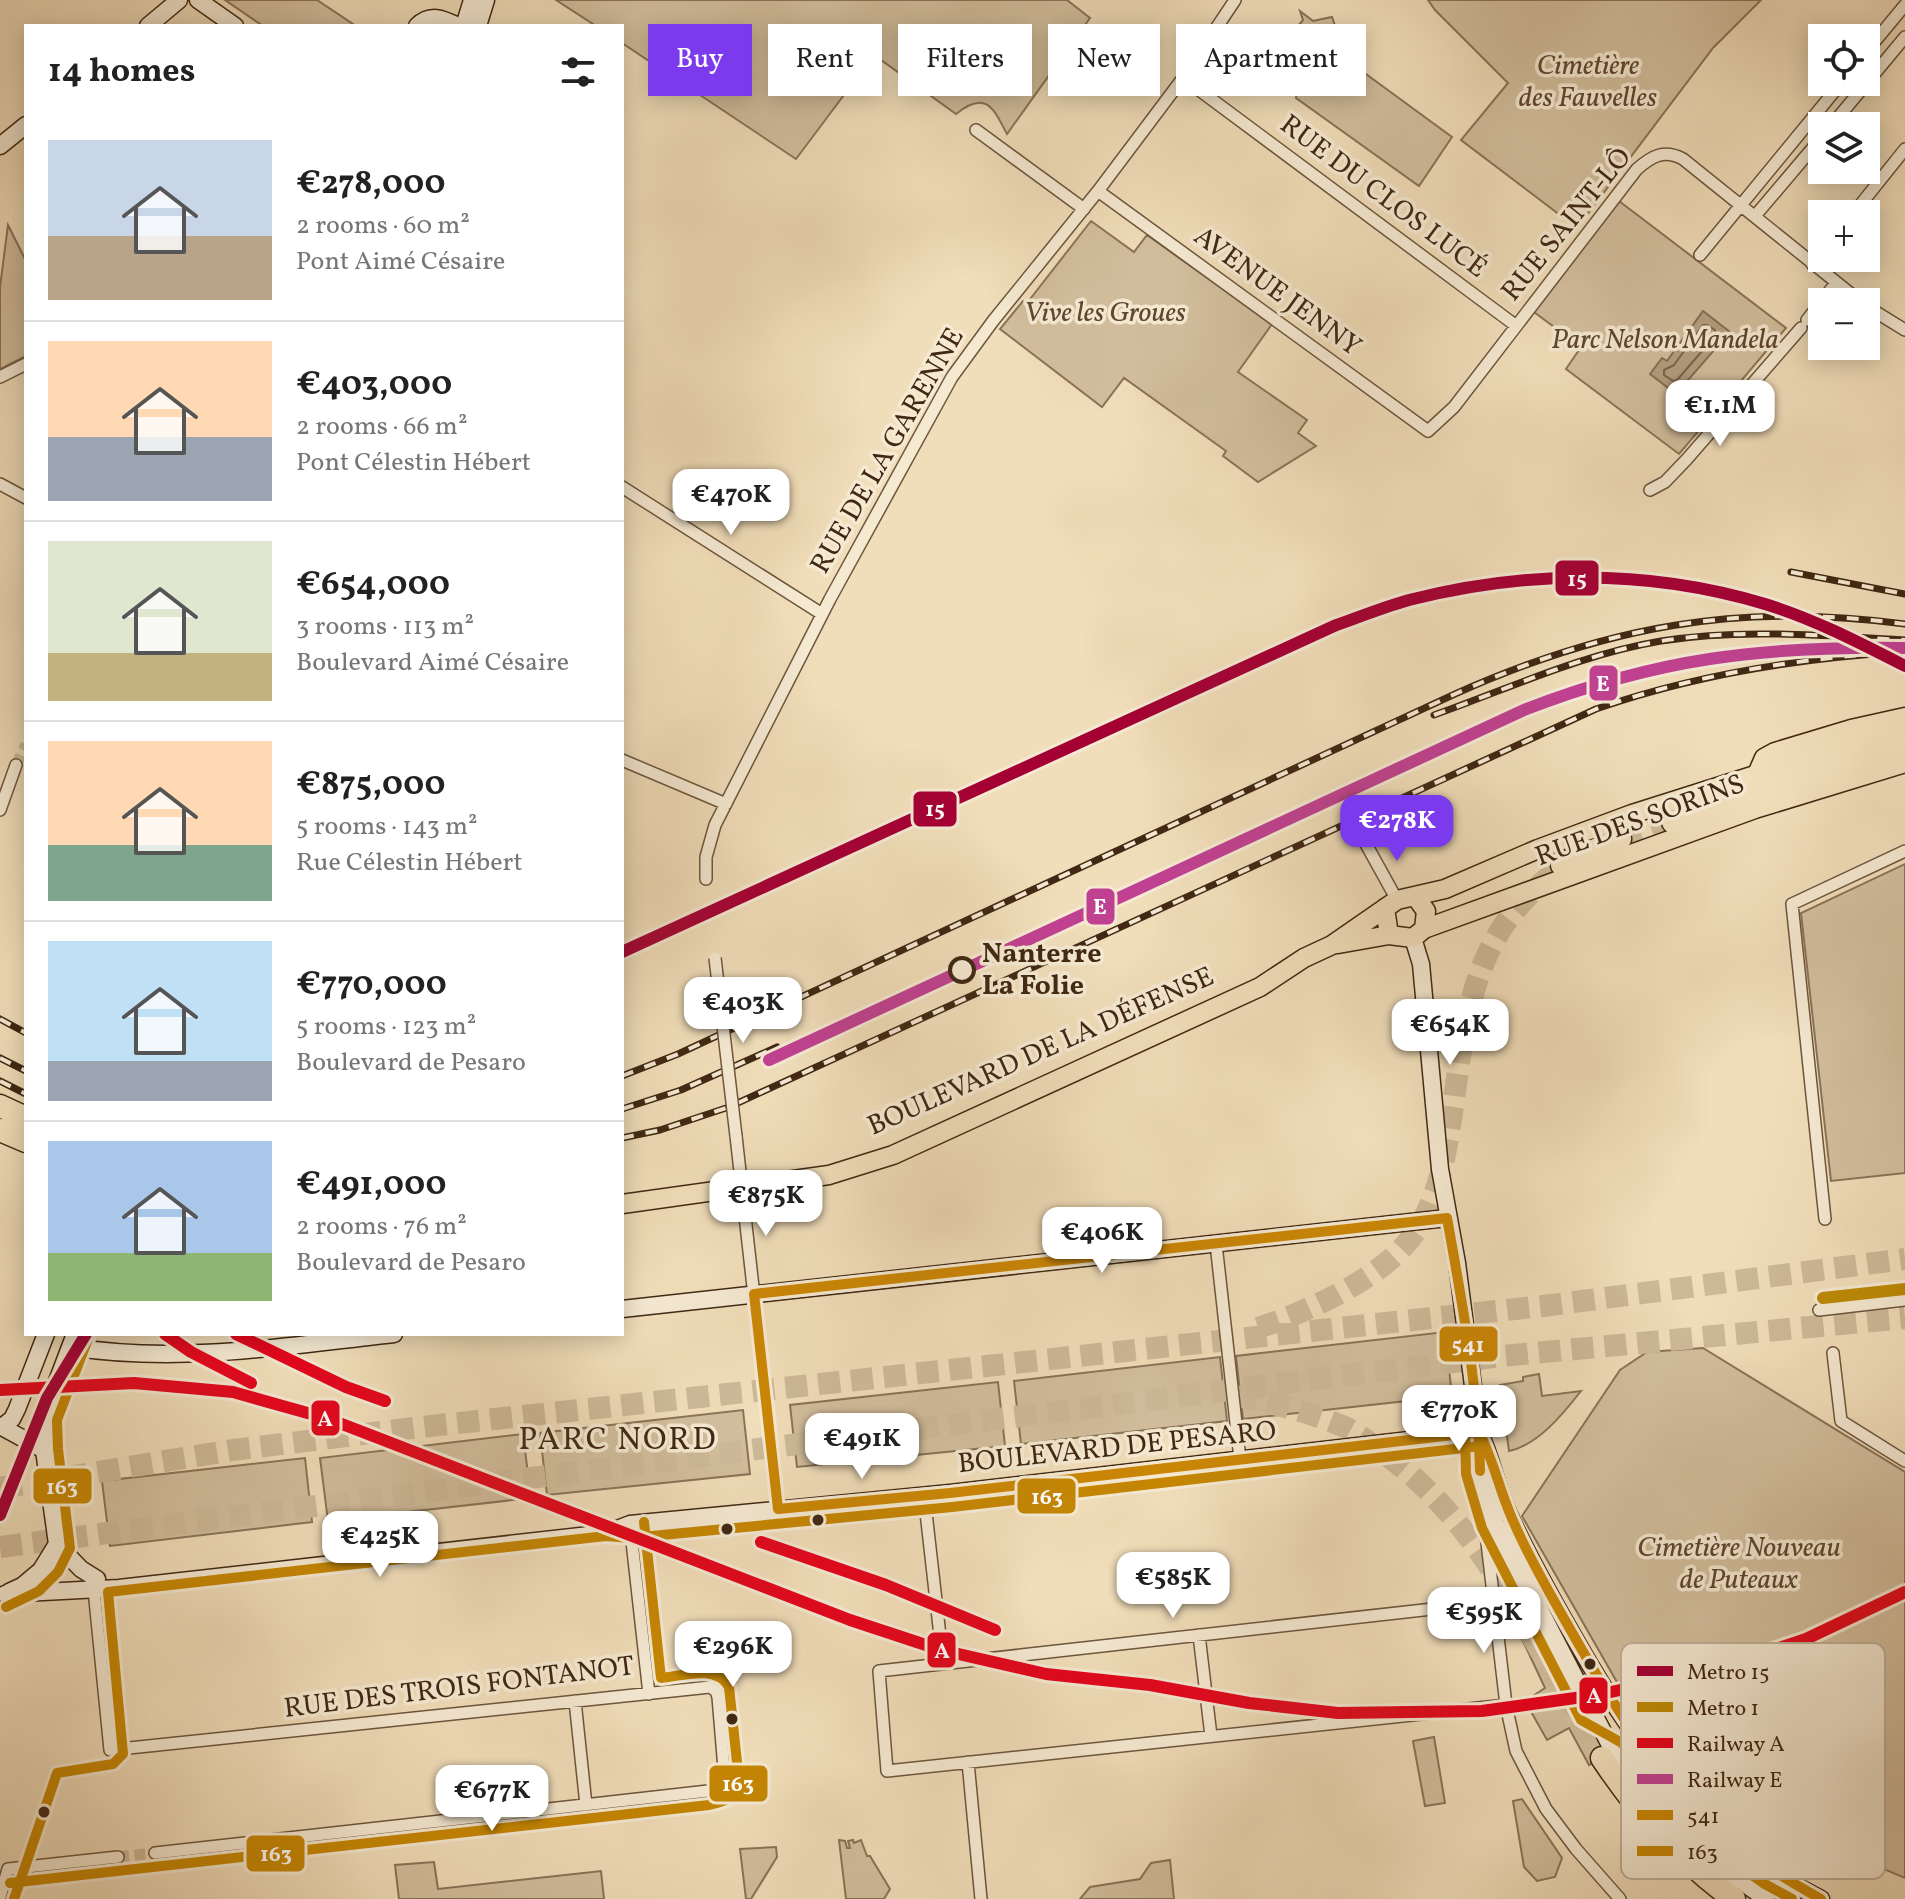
<!DOCTYPE html>
<html lang="en">
<head>
<meta charset="utf-8">
<style>
  :root { --surface:#fff; --page:#f2f2f2; --text:#222; --muted:#767676; --line:#e0e0e0; --accent:#7c3aed }
  body { margin:0; font-family:Vollkorn,serif; background:var(--page); color:var(--text); height:100vh; display:flex; flex-direction:column; font-size:30px; white-space:nowrap }
  * { box-sizing:border-box; margin:0 }
  p { font-size:26px; color:var(--muted) }
  .icon { flex:none; width:44px; height:44px; fill:none; stroke:currentColor; stroke-width:2; stroke-linecap:round; stroke-linejoin:round }
  .map { position:relative; flex:1; overflow:hidden }
  .details { position:absolute; left:24px; top:24px; width:600px; height:1312px; display:flex; flex-direction:column; background:var(--surface); border-radius:0px; box-shadow:0 4px 20px #0003 }
  .details>* { flex:none }
  .banner { position:absolute; left:648px; top:24px; width:760px; height:72px; display:flex; gap:16px }
  .buttons { position:absolute; left:1808px; top:24px; display:grid; gap:16px }
  .buttons a { display:grid; place-items:center; width:72px; height:72px; border-radius:0px; background:var(--surface); box-shadow:0 4px 20px #0003; font-size:40px }
  .price { position:absolute; translate:-50% -68px; padding:0 18px; border-radius:16px; background:#fff; color:#222; font-size:26px; line-height:52px; filter:drop-shadow(0 2px 4px #0008) }
  .price::after { content:''; position:absolute; left:50%; top:48px; width:24px; height:18px; margin-left:-12px; background:inherit; clip-path:polygon(0 0,100% 0,50% 100%) }
  .price.active { background:var(--accent); color:#fff }
  ul { padding:0; list-style:none }
  li { display:flex; align-items:center; gap:24px; height:200px; padding:0 24px }
  li+li { border-top:2px solid var(--line) }
  li span { display:grid; place-items:center; flex:none; width:224px; height:160px; border-radius:0px; color:#555 }
  li>.icon { margin-inline-start:auto }
  span .icon { width:96px; height:96px; fill:#fffc; stroke-width:1 }
  li b { font-size:34px }
  h2 { display:flex; justify-content:space-between; align-items:center; height:96px; padding:0 24px; font-size:34px }
  .tag { padding:0 28px; border-radius:0px; background:var(--surface); box-shadow:0 4px 20px #0003; font-size:28px; line-height:72px }
  .tag.active { background:var(--accent); color:#fff }
  .map>svg:first-child { display:block }
  .green { fill:#d2be9d; stroke:#8a7358; stroke-width:2 }
  .water { fill:#b49f81; stroke:#866f55; stroke-width:2 }
  .lines { fill:none; stroke-linecap:round; stroke-linejoin:round }
  .shore { stroke:#7a644a; stroke-width:2 }
  .street-tunnel { stroke:#cdb998; stroke-width:11; stroke-dasharray:11 5.5; stroke-linecap:butt }
  .highway-tunnel { stroke:#cdb998; stroke-width:22; stroke-dasharray:22 11; stroke-linecap:butt }
  .street-casing { stroke:#6d553c; stroke-width:14 }
  .secondary-casing { stroke:#412813; stroke-width:19 }
  .primary-casing { stroke:#412813; stroke-width:21 }
  .highway-casing { stroke:#412813; stroke-width:25 }
  .street { stroke:#f5e9d2; stroke-width:11 }
  .secondary { stroke:#f5e9d2; stroke-width:16 }
  .primary { stroke:#f0ddb9; stroke-width:18 }
  .highway { stroke:#f0ddb9; stroke-width:22 }
  .rail-casing { stroke:#412813; stroke-width:7 }
  .rail { stroke:#f5e9d2; stroke-width:4; stroke-dasharray:12; stroke-linecap:butt }
  .street-bridge-casing { stroke:#6d553c; stroke-width:14; stroke-linecap:butt }
  .street-bridge { stroke:#f5e9d2; stroke-width:11 }
  .bus-1-casing { stroke:#f5e9d2; stroke-width:16 }
  .bus-2-casing { stroke:#f5e9d2; stroke-width:16 }
  .bus-1 { stroke:#ca8605; stroke-width:10 }
  .bus-2 { stroke:#c58603; stroke-width:10 }
  .rail-1-casing { stroke:#f5e9d2; stroke-width:18 }
  .rail-2-casing { stroke:#f5e9d2; stroke-width:18 }
  .rail-1 { stroke:#e3051c; stroke-width:12 }
  .rail-2 { stroke:#c04191; stroke-width:12 }
  .metro-1-casing { stroke:#f5e9d2; stroke-width:18 }
  .metro-2-casing { stroke:#f5e9d2; stroke-width:18 }
  .metro-1 { stroke:#a50034; stroke-width:12 }
  .metro-2 { stroke:#bc8a07; stroke-width:12 }
  .stop-dot { fill:#f5e9d2; stroke:#412813; stroke-width:4 }
  .bus-dot { fill:#412813; stroke:#f5e9d2; stroke-width:3 }
  .labels { text-anchor:middle; dominant-baseline:central; stroke-width:7; stroke-linejoin:round; paint-order:stroke }
  .park-label { font-size:28px; font-style:italic; fill:#5e462f; stroke:#f5e9d2 }
  .street-label { font-size:28px; fill:#412813; stroke:#f5e9d2 }
  .stop-label { font-size:28px; font-weight:bold; fill:#412813; stroke:#f5e9d2; text-anchor:start }
  .quarter-label { font-size:32px; letter-spacing:2px; fill:#412813; stroke:#f5e9d2 }
  .key { fill:#f5e9d2; stroke:#bfaf99; stroke-width:2 }
  .key-label { font-size:22px; fill:#412813 }
  .line-badge { stroke:#f5e9d2; stroke-width:3 }
  .badge-label { font-size:22px; text-anchor:middle; font-weight:bold; fill:#fff }
</style>
</head>
<body>
<div class="map">
<svg width="1905" height="1899" viewBox="0 0 1905 1899">
  <rect width="100%" height="100%" fill="#f0ddb9"/>
  <filter id="stains"><feTurbulence type="fractalNoise" baseFrequency=".0025" numOctaves="4"/><feColorMatrix values="0 0 0 0 .2 0 0 0 0 .09 0 0 0 0 .02 0 0 0 .5 -.17"/></filter>
  <radialGradient id="worn" r=".72"><stop offset=".6" stop-color="#630" stop-opacity="0"/><stop offset="1" stop-color="#630" stop-opacity=".3"/></radialGradient>
  <!-- green -->
  <path class="green" d="M225,0H317L356,26H263Z
    M556,0H1067L1090,18L1007,134C994,110 987,89 956,114L874,55L796,159L622,43V26H596Z
    M1428,0H1761L1713,48L1577,228L1461,140L1508,83L1435,10Z
    M1300,11L1313,21L1332,17L1339,37L1362,52L1355,66L1452,137L1419,186L1296,98L1302,40L1294,31L1303,20Z
    M1619,201L1786,328L1679,454L1566,369L1581,347L1534,312Z
    M1091,221L1134,252L1147,235L1272,324L1238,372L1307,420L1298,433L1316,446L1258,482L1223,456L1226,451L1124,378L1102,407L1000,329L1023,301L1027,303Z
    M8,225L26,261V356L0,369V287Z
    M1905,864V1173L1831,1181L1801,913Z
    M1445,1332L1452,1396L1243,1419L1236,1356Z
    M1703,1348L1905,1472V1878L1818,1841L1772,1813L1759,1830L1694,1771L1622,1691L1522,1516L1620,1370L1647,1352Z
    M1220,1357L1227,1421L1021,1444L1014,1381Z
    M1539,1374L1542,1396L1581,1391C1563,1414 1538,1445 1509,1451L1500,1385L1523,1381V1377Z
    M998,1382L1005,1446L797,1467L790,1405Z
    M743,1410L750,1474L547,1495L540,1433Z
    M523,1434L531,1498L328,1521L320,1458Z
    M305,1458L312,1522L110,1546L102,1481Z
    M1532,1617L1608,1754L1589,1765L1569,1728L1547,1740L1525,1701L1545,1688L1515,1624Z
    M1629,1734L1682,1800L1669,1812L1635,1773L1613,1741Z
    M1434,1737L1445,1803L1425,1806L1413,1741Z
    M1522,1799L1562,1858L1555,1877L1537,1881L1524,1867L1513,1801Z
    M839,1840L845,1841L847,1848H850L848,1841L853,1840L854,1843L861,1840L867,1856H870L890,1889L884,1899H846Z
    M776,1847L777,1857L751,1899H746L740,1849Z
    M1170,1860L1174,1899H1080L1090,1887L1140,1879L1151,1863Z
    M434,1862L438,1889L601,1871L604,1899H399L395,1865Z"/>
  <!-- water -->
  <path class="water" d="M1703,311L1730,332L1676,394L1650,374L1662,358L1667,361Z"/>
  <g class="lines">
    <!-- shore -->
    <path class="shore" d="M1703,325H1707L1715,330L1716,335L1677,380L1673,381L1664,375V370L1674,365Z"/>
    <!-- street-tunnel -->
    <path class="street-tunnel" d="M16,765L26,744
      M118,1857L155,1853"/>
    <!-- highway-tunnel -->
    <path class="highway-tunnel" d="M1620,839L1673,822
      M1258,1328C1304,1313 1373,1282 1405,1245C1436,1210 1444,1164 1451,1120C1461,1054 1466,978 1506,922C1522,900 1541,883 1562,865
      M1235,1396C1274,1403 1310,1412 1347,1428C1359,1434 1371,1444 1382,1452C1488,1527 1535,1651 1602,1758
      M0,1488L233,1450L421,1427L1543,1306L1905,1259
      M0,1547L670,1460L1502,1356L1905,1318"/>
    <!-- street casing -->
    <g class="street-casing">
      <path id="street" d="M1866,52L1905,5
        M1183,78L1515,325
        M1831,126L1905,37
        M976,130L1084,209
        M1098,191L1428,431L1454,407L1637,169C1652,156 1664,149 1683,159L1861,302
        M1853,214L1905,149
        M1755,216L1822,137
        M1700,255L1842,82
        M1812,264L1822,252
        M1866,306L1905,330
        M1807,320L1836,283
        M0,377L26,364
        M0,484L26,498
        M622,487L822,614
        M1650,490L1665,482L1687,459L1801,328
        M622,760L726,804
        M0,810L16,765
        M1366,844L1397,900
        M706,879V857L715,825L830,599L952,377L993,321L1098,191L1183,78L1235,0
        M736,1136L778,1509
        M1825,1219L1792,904L1905,851
        M1216,1244L1240,1459
        M1819,1310L1905,1300
        M1833,1353L1841,1421L1905,1461
        M924,1495L943,1662
        M1482,1500L1506,1705L1516,1751L1546,1809L1576,1849L1620,1899
        M630,1524L649,1694
        M96,1584L94,1590L110,1750L710,1687L716,1691L718,1697L725,1781L723,1787L717,1790L155,1853
        M1199,1635L1211,1736
        M575,1701L586,1805
        M1506,1705L887,1771L879,1671L1539,1597
        M968,1762L981,1899
        M0,1897L8,1869L118,1857"/>
    </g>
    <!-- secondary casing -->
    <g class="secondary-casing">
      <path id="secondary" d="M198,0L235,26
        M148,26L179,0
        M417,26C430,13 442,18 458,26
        M464,26L472,0
        M478,26L486,0
        M0,146L26,125
        M1413,938L1421,964L1440,1169L1457,1263L1479,1432L1480,1471L1495,1523L1612,1749L1631,1777L1657,1807L1706,1856L1766,1899
        M622,1309L1447,1218
        M71,1347C179,1364 286,1346 394,1334
        M0,1426L44,1450
        M3,1426L12,1419L17,1409L46,1334
        M1480,1434C1492,1458 1495,1483 1506,1508C1525,1550 1548,1592 1571,1632C1635,1745 1701,1840 1821,1899
        M57,1544L81,1569L97,1579
        M9,1592L22,1586L41,1570L57,1544L44,1450L43,1418L75,1334
        M5,1594L119,1588L607,1533L630,1524L950,1493L1479,1432"/>
    </g>
    <!-- primary casing -->
    <g class="primary-casing">
      <path id="primary" d="M1757,774L1764,758L1775,752L1851,729L1905,717
        M1385,908L1389,935L1413,938L1424,929L1426,911L1415,896
        M1424,929L1755,809L1905,763
        M1338,944L1389,935
        M622,1204L829,1175L893,1155L1260,987L1304,958L1332,945L1397,900L1445,889L1538,849L1632,814L1856,743L1905,734"/>
    </g>
    <!-- highway casing -->
    <g class="highway-casing">
      <path id="highway" d="M1673,822L1784,784L1905,748
        M1562,865L1620,839
        M0,1106L26,1118
        M0,1130L26,1141
        M1602,1758C1638,1812 1681,1861 1734,1899"/>
    </g>
    <!-- street -->
    <use href="#street" class="street"/>
    <!-- secondary -->
    <use href="#secondary" class="secondary"/>
    <!-- primary -->
    <use href="#primary" class="primary"/>
    <!-- highway -->
    <use href="#highway" class="highway"/>
    <!-- rail casing -->
    <g class="rail-casing">
      <path id="rail" d="M1791,572L1905,594
        M1434,715C1508,689 1582,654 1661,641C1742,628 1823,636 1905,640
        M0,1019L26,1033
        M0,1058L26,1071
        M622,1076L678,1054L1455,694C1607,626 1739,602 1905,624
        M0,1081L26,1094
        M622,1109L681,1090L777,1047
        M622,1138L660,1130L729,1107L1596,709C1697,674 1799,658 1905,652"/>
    </g>
    <!-- rail -->
    <use href="#rail" class="rail"/>
    <!-- street-bridge casing -->
    <g class="street-bridge-casing">
      <path id="street-bridge" d="M715,958L736,1136"/>
    </g>
    <!-- street-bridge -->
    <use href="#street-bridge" class="street-bridge"/>
    <!-- bus-1 casing -->
    <g class="bus-1-casing">
      <path id="bus-1" d="M1447,1218C1462,1302 1478,1386 1480,1471
        M754,1294L1447,1218
        M754,1294L778,1509
        M1479,1432C1494,1461 1500,1493 1514,1523C1531,1562 1553,1599 1574,1636C1611,1701 1651,1767 1706,1819C1741,1852 1780,1876 1821,1899
        M778,1509L950,1493L1479,1432"/>
    </g>
    <!-- bus-2 casing -->
    <g class="bus-2-casing">
      <path id="bus-2" d="M1465,1432L1466,1474L1482,1528L1581,1720L1622,1743L1661,1794L1725,1856L1763,1883L1792,1899
        M6,1607L39,1591L58,1572L70,1548L58,1449L57,1420L88,1339
        M10,1883L709,1805C725,1801 735,1800 739,1781L729,1687C716,1664 683,1676 661,1678L644,1522
        M14,1899L57,1773L113,1764L123,1754L108,1592L606,1536L631,1538L952,1507L1481,1446"/>
    </g>
    <!-- bus-1 -->
    <use href="#bus-1" class="bus-1"/>
    <!-- bus-2 -->
    <use href="#bus-2" class="bus-2"/>
    <!-- rail-1 casing -->
    <g class="rail-1-casing">
      <path id="rail-1" d="M165,1334L191,1352L251,1383
        M236,1334L346,1387L385,1401
        M0,1390L134,1383L233,1392L329,1419L850,1620L941,1650L1046,1674L1150,1685L1249,1703L1338,1713L1482,1711L1597,1695L1713,1670L1806,1639L1905,1592
        M761,1542L886,1585L995,1630"/>
    </g>
    <!-- rail-2 casing -->
    <g class="rail-2-casing">
      <path id="rail-2" d="M769,1060L1524,710C1657,658 1763,646 1905,648"/>
    </g>
    <!-- rail-1 -->
    <use href="#rail-1" class="rail-1"/>
    <!-- rail-2 -->
    <use href="#rail-2" class="rail-2"/>
    <!-- metro-1 casing -->
    <g class="metro-1-casing">
      <path id="metro-1" d="M622,952L1334,626C1359,617 1384,607 1409,600C1528,570 1648,569 1765,604C1814,619 1860,643 1905,666
        M0,1515L47,1398L86,1334"/>
    </g>
    <!-- metro-2 casing -->
    <g class="metro-2-casing">
      <path id="metro-2" d="M1823,1298L1905,1289"/>
    </g>
    <!-- metro-1 -->
    <use href="#metro-1" class="metro-1"/>
    <!-- metro-2 -->
    <use href="#metro-2" class="metro-2"/>
  </g>
  <!-- markers -->
  <circle class="stop-dot" cx="962" cy="970" r="12"/>
  <g class="bus-dot">
    <circle cx="818" cy="1520" r="7"/>
    <circle cx="727" cy="1529" r="7"/>
    <circle cx="1590" cy="1664" r="7"/>
    <circle cx="732" cy="1719" r="7"/>
    <circle cx="44" cy="1812" r="7"/>
  </g>
  <g class="labels">
    <!-- park labels -->
    <g class="park-label">
      <text x="1588" y="66">Cimetière<tspan x="1588" dy="32">des Fauvelles</tspan></text>
      <text x="1105" y="313">Vive les Groues</text>
      <text x="1665" y="340">Parc Nelson Mandela</text>
      <text x="1739" y="1548">Cimetière Nouveau<tspan x="1739" dy="32">de Puteaux</tspan></text>
    </g>
    <!-- street labels -->
    <g class="street-label">
      <text transform="translate(1383 197) rotate(37)">RUE DU CLOS LUCÉ</text>
      <text transform="translate(1567 225) rotate(-51)">RUE SAINT-LÔ</text>
      <text transform="translate(1277 292) rotate(36)">AVENUE JENNY</text>
      <text transform="translate(888 451) rotate(-60)">RUE DE LA GARENNE</text>
      <text transform="translate(1640 821) rotate(-20)">RUE DES SORINS</text>
      <text transform="translate(1041 1052) rotate(-24)">BOULEVARD DE LA DÉFENSE</text>
      <text transform="translate(1117 1448) rotate(-6)">BOULEVARD DE PESARO</text>
      <text transform="translate(459 1688) rotate(-7)">RUE DES TROIS FONTANOT</text>
    </g>
    <!-- stop labels -->
    <g class="stop-label">
      <text x="982" y="954">Nanterre<tspan x="982" dy="32">La Folie</tspan></text>
    </g>
    <!-- quarter labels -->
    <g class="quarter-label">
      <text x="618" y="1441">PARC NORD</text>
    </g>
  </g>
  <!-- legend -->
  <rect x="1621" y="1643" width="264" height="236" rx="12" class="key"/>
  <rect x="1637" y="1666" width="36" height="10" fill="#a50034"/>
  <rect x="1637" y="1702" width="36" height="10" fill="#bc8a07"/>
  <rect x="1637" y="1738" width="36" height="10" fill="#e3051c"/>
  <rect x="1637" y="1774" width="36" height="10" fill="#c04191"/>
  <rect x="1637" y="1810" width="36" height="10" fill="#ca8605"/>
  <rect x="1637" y="1846" width="36" height="10" fill="#c58603"/>
  <g class="key-label">
    <text x="1687" y="1679">Metro 15</text>
    <text x="1687" y="1715">Metro 1</text>
    <text x="1687" y="1751">Railway A</text>
    <text x="1687" y="1787">Railway E</text>
    <text x="1687" y="1823">541</text>
    <text x="1687" y="1859">163</text>
  </g>
  <g class="line-badge">
    <rect x="1554" y="559" width="46" height="38" rx="8" fill="#a50034"/>
    <rect x="1588" y="664" width="31" height="38" rx="8" fill="#c04191"/>
    <rect x="912" y="790" width="46" height="38" rx="8" fill="#a50034"/>
    <rect x="1085" y="887" width="31" height="39" rx="8" fill="#c04191"/>
    <rect x="1438" y="1325" width="61" height="38" rx="8" fill="#ca8605"/>
    <rect x="310" y="1399" width="31" height="38" rx="8" fill="#e3051c"/>
    <rect x="32" y="1467" width="61" height="38" rx="8" fill="#c58603"/>
    <rect x="1016" y="1477" width="61" height="38" rx="8" fill="#c58603"/>
    <rect x="926" y="1631" width="31" height="38" rx="8" fill="#e3051c"/>
    <rect x="1578" y="1676" width="31" height="39" rx="8" fill="#e3051c"/>
    <rect x="708" y="1764" width="61" height="39" rx="8" fill="#c58603"/>
    <rect x="245" y="1834" width="61" height="39" rx="8" fill="#c58603"/>
  </g>
  <g class="badge-label">
    <text x="1577" y="586">15</text>
    <text x="1603" y="691">E</text>
    <text x="935" y="816">15</text>
    <text x="1100" y="914">E</text>
    <text x="1468" y="1352">541</text>
    <text x="325" y="1426">A</text>
    <text x="62" y="1494">163</text>
    <text x="1047" y="1504">163</text>
    <text x="942" y="1658">A</text>
    <text x="1594" y="1703">A</text>
    <text x="738" y="1791">163</text>
    <text x="276" y="1861">163</text>
  </g>
  <rect width="100%" height="100%" filter="url(#stains)"/>
  <rect width="100%" height="100%" fill="url(#worn)"/>
</svg>
<div class="buttons">
<a><svg class="icon" aria-label="locate" viewBox="0 0 24 24"><circle cx="12" cy="12" r="6"/><path d="M12 2v4M12 18v4M2 12h4M18 12h4"/></svg></a>
<a><svg class="icon" aria-label="layers" viewBox="0 0 24 24"><path d="M12 4l9 5-9 5-9-5zM3 14l9 5 9-5"/></svg></a>
<a>+</a>
<a>−</a>
</div>
<b class="price" style="left:1720px;top:448px">€1.1M</b>
<b class="price" style="left:731px;top:537px">€470K</b>
<b class="price active" style="left:1397px;top:863px">€278K</b>
<b class="price" style="left:743px;top:1045px">€403K</b>
<b class="price" style="left:1450px;top:1067px">€654K</b>
<b class="price" style="left:766px;top:1238px">€875K</b>
<b class="price" style="left:1102px;top:1275px">€406K</b>
<b class="price" style="left:1459px;top:1453px">€770K</b>
<b class="price" style="left:862px;top:1481px">€491K</b>
<b class="price" style="left:380px;top:1579px">€425K</b>
<b class="price" style="left:1173px;top:1620px">€585K</b>
<b class="price" style="left:1484px;top:1655px">€595K</b>
<b class="price" style="left:733px;top:1689px">€296K</b>
<b class="price" style="left:492px;top:1833px">€677K</b>
<div class="banner">
<a class="tag active">Buy</a>
<a class="tag">Rent</a>
<a class="tag">Filters</a>
<a class="tag">New</a>
<a class="tag">Apartment</a>
</div>
<section class="details">
<h2>14 homes<svg class="icon" aria-label="filters" viewBox="0 0 24 24"><path d="M4 7h16M4 17h16"/><circle cx="9" cy="7" r="2"/><circle cx="15" cy="17" r="2"/></svg></h2>
<ul>
<li><span style="background:linear-gradient(#c9d6e8 60%,#b9a48a 0)"><svg class="icon" aria-label="home" viewBox="0 0 24 24"><path d="M3 11l9-7 9 7M6 9v11h12V9"/></svg></span><div><b>€278,000</b><p>2 rooms · 60 m²</p><p>Pont Aimé Césaire</p></div></li>
<li><span style="background:linear-gradient(#ffd9b3 60%,#9aa5b1 0)"><svg class="icon" aria-label="home" viewBox="0 0 24 24"><path d="M3 11l9-7 9 7M6 9v11h12V9"/></svg></span><div><b>€403,000</b><p>2 rooms · 66 m²</p><p>Pont Célestin Hébert</p></div></li>
<li><span style="background:linear-gradient(#dfe7d0 70%,#c2b280 0)"><svg class="icon" aria-label="home" viewBox="0 0 24 24"><path d="M3 11l9-7 9 7M6 9v11h12V9"/></svg></span><div><b>€654,000</b><p>3 rooms · 113 m²</p><p>Boulevard Aimé Césaire</p></div></li>
<li><span style="background:linear-gradient(#ffd9b3 65%,#7fa58c 0)"><svg class="icon" aria-label="home" viewBox="0 0 24 24"><path d="M3 11l9-7 9 7M6 9v11h12V9"/></svg></span><div><b>€875,000</b><p>5 rooms · 143 m²</p><p>Rue Célestin Hébert</p></div></li>
<li><span style="background:linear-gradient(#bfe0f5 75%,#9aa5b1 0)"><svg class="icon" aria-label="home" viewBox="0 0 24 24"><path d="M3 11l9-7 9 7M6 9v11h12V9"/></svg></span><div><b>€770,000</b><p>5 rooms · 123 m²</p><p>Boulevard de Pesaro</p></div></li>
<li><span style="background:linear-gradient(#a9c7e8 70%,#8fb573 0)"><svg class="icon" aria-label="home" viewBox="0 0 24 24"><path d="M3 11l9-7 9 7M6 9v11h12V9"/></svg></span><div><b>€491,000</b><p>2 rooms · 76 m²</p><p>Boulevard de Pesaro</p></div></li>
</ul>
</section>
</div>
</body>
</html>
